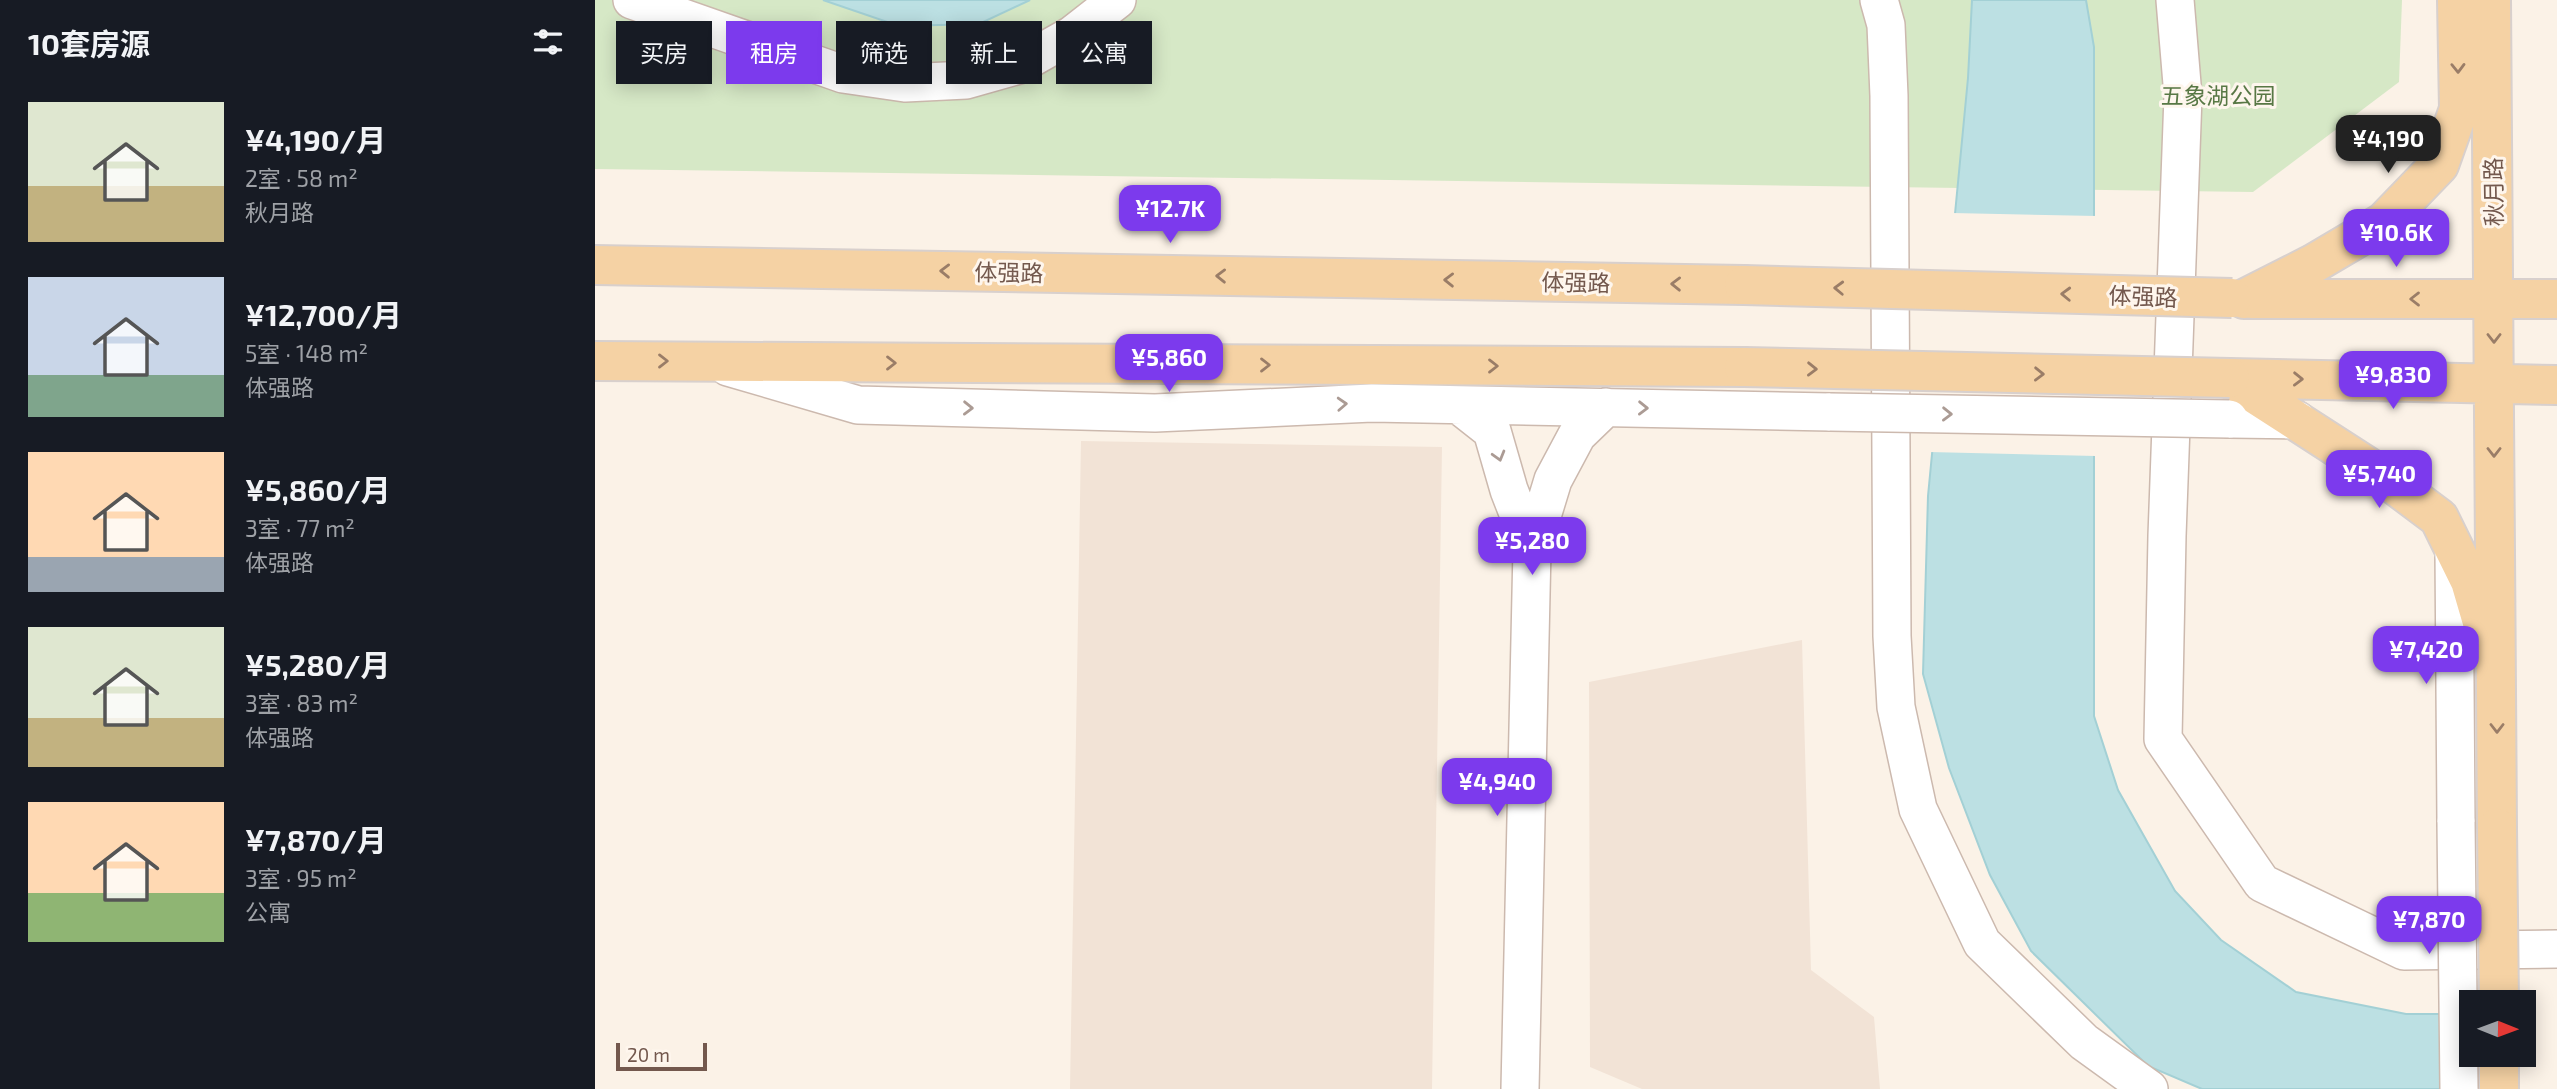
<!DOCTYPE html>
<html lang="zh">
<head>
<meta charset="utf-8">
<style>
  :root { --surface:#171b24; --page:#20242c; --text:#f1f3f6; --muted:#9ea1a6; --accent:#7c3aed }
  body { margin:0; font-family:"Exo 2","Noto Sans SC",sans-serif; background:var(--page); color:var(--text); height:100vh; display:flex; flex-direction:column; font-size:26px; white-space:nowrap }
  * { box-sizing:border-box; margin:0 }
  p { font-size:23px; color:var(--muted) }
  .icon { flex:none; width:38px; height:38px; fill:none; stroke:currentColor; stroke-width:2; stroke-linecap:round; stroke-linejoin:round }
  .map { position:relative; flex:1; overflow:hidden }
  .side { display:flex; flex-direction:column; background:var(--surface); width:595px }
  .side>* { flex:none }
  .top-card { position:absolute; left:21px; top:21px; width:665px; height:63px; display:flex; gap:14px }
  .needle { width:46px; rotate:91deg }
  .controls { position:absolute; left:1864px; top:990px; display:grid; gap:14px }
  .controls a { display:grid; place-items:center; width:77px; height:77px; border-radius:0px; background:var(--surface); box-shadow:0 4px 18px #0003; font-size:35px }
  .scale { position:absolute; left:21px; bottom:18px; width:91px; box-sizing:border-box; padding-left:7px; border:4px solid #73584d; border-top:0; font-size:19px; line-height:24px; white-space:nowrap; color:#73584d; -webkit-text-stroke:5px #fef6ed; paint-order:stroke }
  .price { position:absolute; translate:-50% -60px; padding:0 16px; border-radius:14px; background:var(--accent); color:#fff; font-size:23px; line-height:46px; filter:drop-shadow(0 2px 4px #0008) }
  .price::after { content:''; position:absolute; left:50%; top:42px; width:21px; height:16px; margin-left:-10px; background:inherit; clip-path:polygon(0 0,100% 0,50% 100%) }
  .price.current { background:#222; color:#fff }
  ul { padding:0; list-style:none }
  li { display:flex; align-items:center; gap:21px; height:175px; padding:0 28px }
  li span { display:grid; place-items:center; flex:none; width:196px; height:140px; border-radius:0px; color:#555 }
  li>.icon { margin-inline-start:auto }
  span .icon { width:84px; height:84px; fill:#fffc; stroke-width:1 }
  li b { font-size:30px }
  h2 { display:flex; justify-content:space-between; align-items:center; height:84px; padding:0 28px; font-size:30px }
  .chip { padding:0 24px; border-radius:0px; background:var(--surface); box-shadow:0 4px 18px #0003; font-size:24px; line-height:63px }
  .chip.current { background:var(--accent); color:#fff }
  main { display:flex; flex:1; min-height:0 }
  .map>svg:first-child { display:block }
  .residential { fill:#f2e3d6 }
  .green { fill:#d6e8c6 }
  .water { fill:#bce0e3; stroke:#a3d0d5; stroke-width:2 }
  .pier { fill:#fbf2e7 }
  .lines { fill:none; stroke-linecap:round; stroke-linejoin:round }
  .minor-casing { stroke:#ccb9ae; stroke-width:40 }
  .major-casing { stroke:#d8d0cd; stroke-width:42 }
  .minor { stroke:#fff; stroke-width:37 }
  .major { stroke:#f5d2a4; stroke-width:38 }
  .minor-bridge-casing { stroke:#ccb9ae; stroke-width:40; stroke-linecap:butt }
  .major-bridge-casing { stroke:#d8d0cd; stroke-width:42; stroke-linecap:butt }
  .minor-bridge { stroke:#fff; stroke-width:37 }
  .major-bridge { stroke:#f5d2a4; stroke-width:38 }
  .oneway { stroke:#9a7d67 }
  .oneway2 { stroke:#ab9b94 }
  .labels { text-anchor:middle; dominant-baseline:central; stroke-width:6; stroke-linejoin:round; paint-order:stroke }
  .park-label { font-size:23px; fill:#587845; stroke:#fef6ed }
  .street-label { font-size:23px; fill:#73584d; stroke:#fef6ed }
</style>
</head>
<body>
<main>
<section class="side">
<h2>10套房源<svg class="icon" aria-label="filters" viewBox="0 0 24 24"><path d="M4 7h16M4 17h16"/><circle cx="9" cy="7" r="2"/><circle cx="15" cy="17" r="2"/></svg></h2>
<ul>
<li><span style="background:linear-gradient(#dfe7d0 60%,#c2b280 0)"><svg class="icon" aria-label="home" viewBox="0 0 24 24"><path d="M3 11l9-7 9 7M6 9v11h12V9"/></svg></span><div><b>¥4,190/月</b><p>2室 · 58 m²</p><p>秋月路</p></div></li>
<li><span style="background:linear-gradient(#c9d6e8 70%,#7fa58c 0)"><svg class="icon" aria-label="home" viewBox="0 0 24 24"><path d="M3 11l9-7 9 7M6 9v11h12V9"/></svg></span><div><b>¥12,700/月</b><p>5室 · 148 m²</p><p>体强路</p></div></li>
<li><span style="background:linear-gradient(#ffd9b3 75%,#9aa5b1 0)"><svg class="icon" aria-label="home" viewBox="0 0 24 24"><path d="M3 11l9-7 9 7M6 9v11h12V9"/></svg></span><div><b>¥5,860/月</b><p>3室 · 77 m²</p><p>体强路</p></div></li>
<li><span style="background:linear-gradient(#dfe7d0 65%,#c2b280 0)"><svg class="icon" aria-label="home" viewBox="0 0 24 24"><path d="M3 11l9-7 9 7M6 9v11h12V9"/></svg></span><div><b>¥5,280/月</b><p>3室 · 83 m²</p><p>体强路</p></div></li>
<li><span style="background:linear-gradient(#ffd9b3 65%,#8fb573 0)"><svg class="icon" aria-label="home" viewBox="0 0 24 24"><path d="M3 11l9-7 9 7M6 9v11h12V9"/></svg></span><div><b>¥7,870/月</b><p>3室 · 95 m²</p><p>公寓</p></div></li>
</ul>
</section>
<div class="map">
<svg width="1962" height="1089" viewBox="0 0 1962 1089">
  <rect width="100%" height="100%" fill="#fbf2e7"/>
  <!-- residential -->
  <path class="residential" d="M486,441L847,447L837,1089H475Z
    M1207,640L1216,970L1279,1017L1285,1089H1047L995,1067L994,682Z"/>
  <!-- green -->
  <path class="green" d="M0,0H1807L1804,82L1658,192L0,169Z"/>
  <!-- water -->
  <path class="water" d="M228,0H435L384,24L304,26Z
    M1377,0H1491L1499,47V716L1523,790L1580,891L1626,940L1701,992L1811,1014H1876V1055H1928L1962,1089H1607L1553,1066L1436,951L1395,875L1354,768L1328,674L1333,496L1373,78Z"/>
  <!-- pier -->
  <path class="pier" d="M1357,213L1502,216L1501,456L1334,452Z
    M1928,1010H1962V1089H1846L1876,1055H1928Z"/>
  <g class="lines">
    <!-- minor casing -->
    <g class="minor-casing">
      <path id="minor" d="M37,0L248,74L310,83L371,80L424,65L477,35L522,0
        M1284,0L1291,25L1294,96L1297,636L1301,707L1323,809L1387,943L1489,1042L1554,1089
        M1580,0L1588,96L1572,536L1568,739L1667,883L1809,951L1962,949
        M133,367L263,405L560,413L777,403L1235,412
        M864,405L897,431L914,490L937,549L958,480L982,435L1011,407
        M1634,419L1702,420
        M1859,549L1861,822
        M925,1089L937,549"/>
    </g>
    <!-- major casing -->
    <g class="major-casing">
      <path id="major" d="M1896,0L1902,828
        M0,265L1149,285
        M1649,299L1718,264L1789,222L1844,165L1864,109L1862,0
        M1656,299H1962
        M0,361L1149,367
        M1635,378L1796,482L1844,518L1875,581L1889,629
        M1635,378L1962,385
        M1904,1055V1089"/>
    </g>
    <!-- minor -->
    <use href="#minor" class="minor"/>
    <!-- major -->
    <use href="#major" class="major"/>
    <!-- minor-bridge casing -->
    <g class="minor-bridge-casing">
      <path id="minor-bridge" d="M1235,412L1634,419
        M1861,822L1864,1089"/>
    </g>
    <!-- major-bridge casing -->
    <g class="major-bridge-casing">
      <path id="major-bridge" d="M1149,285L1637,298
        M1149,367L1635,378
        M1902,828L1904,1003"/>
    </g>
    <!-- minor-bridge -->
    <use href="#minor-bridge" class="minor-bridge"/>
    <!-- major-bridge -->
    <use href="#major-bridge" class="major-bridge"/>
  </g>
  <!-- one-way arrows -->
  <defs><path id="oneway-chevron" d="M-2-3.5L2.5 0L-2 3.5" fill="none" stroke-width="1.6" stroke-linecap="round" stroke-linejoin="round" transform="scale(1.75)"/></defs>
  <g class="oneway">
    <use href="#oneway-chevron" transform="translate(1863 68) rotate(89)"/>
    <use href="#oneway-chevron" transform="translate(350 271) rotate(-179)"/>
    <use href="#oneway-chevron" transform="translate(626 276) rotate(-179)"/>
    <use href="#oneway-chevron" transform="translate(854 280) rotate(-179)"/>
    <use href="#oneway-chevron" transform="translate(1081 284) rotate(-179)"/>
    <use href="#oneway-chevron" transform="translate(1244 288) rotate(-178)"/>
    <use href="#oneway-chevron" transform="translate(1471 294) rotate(-178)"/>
    <use href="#oneway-chevron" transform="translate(1820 299) rotate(180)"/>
    <use href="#oneway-chevron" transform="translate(1899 338) rotate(90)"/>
    <use href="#oneway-chevron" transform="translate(68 361)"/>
    <use href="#oneway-chevron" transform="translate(296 363)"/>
    <use href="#oneway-chevron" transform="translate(670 365)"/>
    <use href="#oneway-chevron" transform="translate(898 366)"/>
    <use href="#oneway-chevron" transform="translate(1217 369) rotate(1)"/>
    <use href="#oneway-chevron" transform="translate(1444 374) rotate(1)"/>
    <use href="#oneway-chevron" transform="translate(1703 379) rotate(1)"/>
    <use href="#oneway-chevron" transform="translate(1899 452) rotate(90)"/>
    <use href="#oneway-chevron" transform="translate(1902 728) rotate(90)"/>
  </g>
  <g class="oneway2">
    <use href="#oneway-chevron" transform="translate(747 404) rotate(-3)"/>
    <use href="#oneway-chevron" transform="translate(373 408) rotate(1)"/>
    <use href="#oneway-chevron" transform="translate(1048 408) rotate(1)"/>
    <use href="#oneway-chevron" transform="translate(1352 414) rotate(1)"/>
    <use href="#oneway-chevron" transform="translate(904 456) rotate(74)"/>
  </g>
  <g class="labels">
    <!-- park labels -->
    <g class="park-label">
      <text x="1623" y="95">五象湖公园</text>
    </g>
    <!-- street labels -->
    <g class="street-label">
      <text transform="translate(1898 192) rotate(-91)">秋月路</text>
      <text transform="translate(414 272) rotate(1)">体强路</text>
      <text transform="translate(981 282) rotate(1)">体强路</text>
      <text transform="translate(1548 296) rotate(2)">体强路</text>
    </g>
  </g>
</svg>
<div class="controls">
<a><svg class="needle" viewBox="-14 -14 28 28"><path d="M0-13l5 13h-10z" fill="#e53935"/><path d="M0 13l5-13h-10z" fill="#9ea1a6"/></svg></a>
</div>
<div class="scale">20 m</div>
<b class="price current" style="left:1793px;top:175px">¥4,190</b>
<b class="price" style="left:575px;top:245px">¥12.7K</b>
<b class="price" style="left:1801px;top:269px">¥10.6K</b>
<b class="price" style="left:574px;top:394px">¥5,860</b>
<b class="price" style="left:1798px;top:411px">¥9,830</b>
<b class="price" style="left:1784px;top:510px">¥5,740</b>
<b class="price" style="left:937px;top:577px">¥5,280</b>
<b class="price" style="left:1831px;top:686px">¥7,420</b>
<b class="price" style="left:902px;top:818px">¥4,940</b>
<b class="price" style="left:1834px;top:956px">¥7,870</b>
<div class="top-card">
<a class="chip">买房</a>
<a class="chip current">租房</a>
<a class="chip">筛选</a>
<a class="chip">新上</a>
<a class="chip">公寓</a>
</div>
</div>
</main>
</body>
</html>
